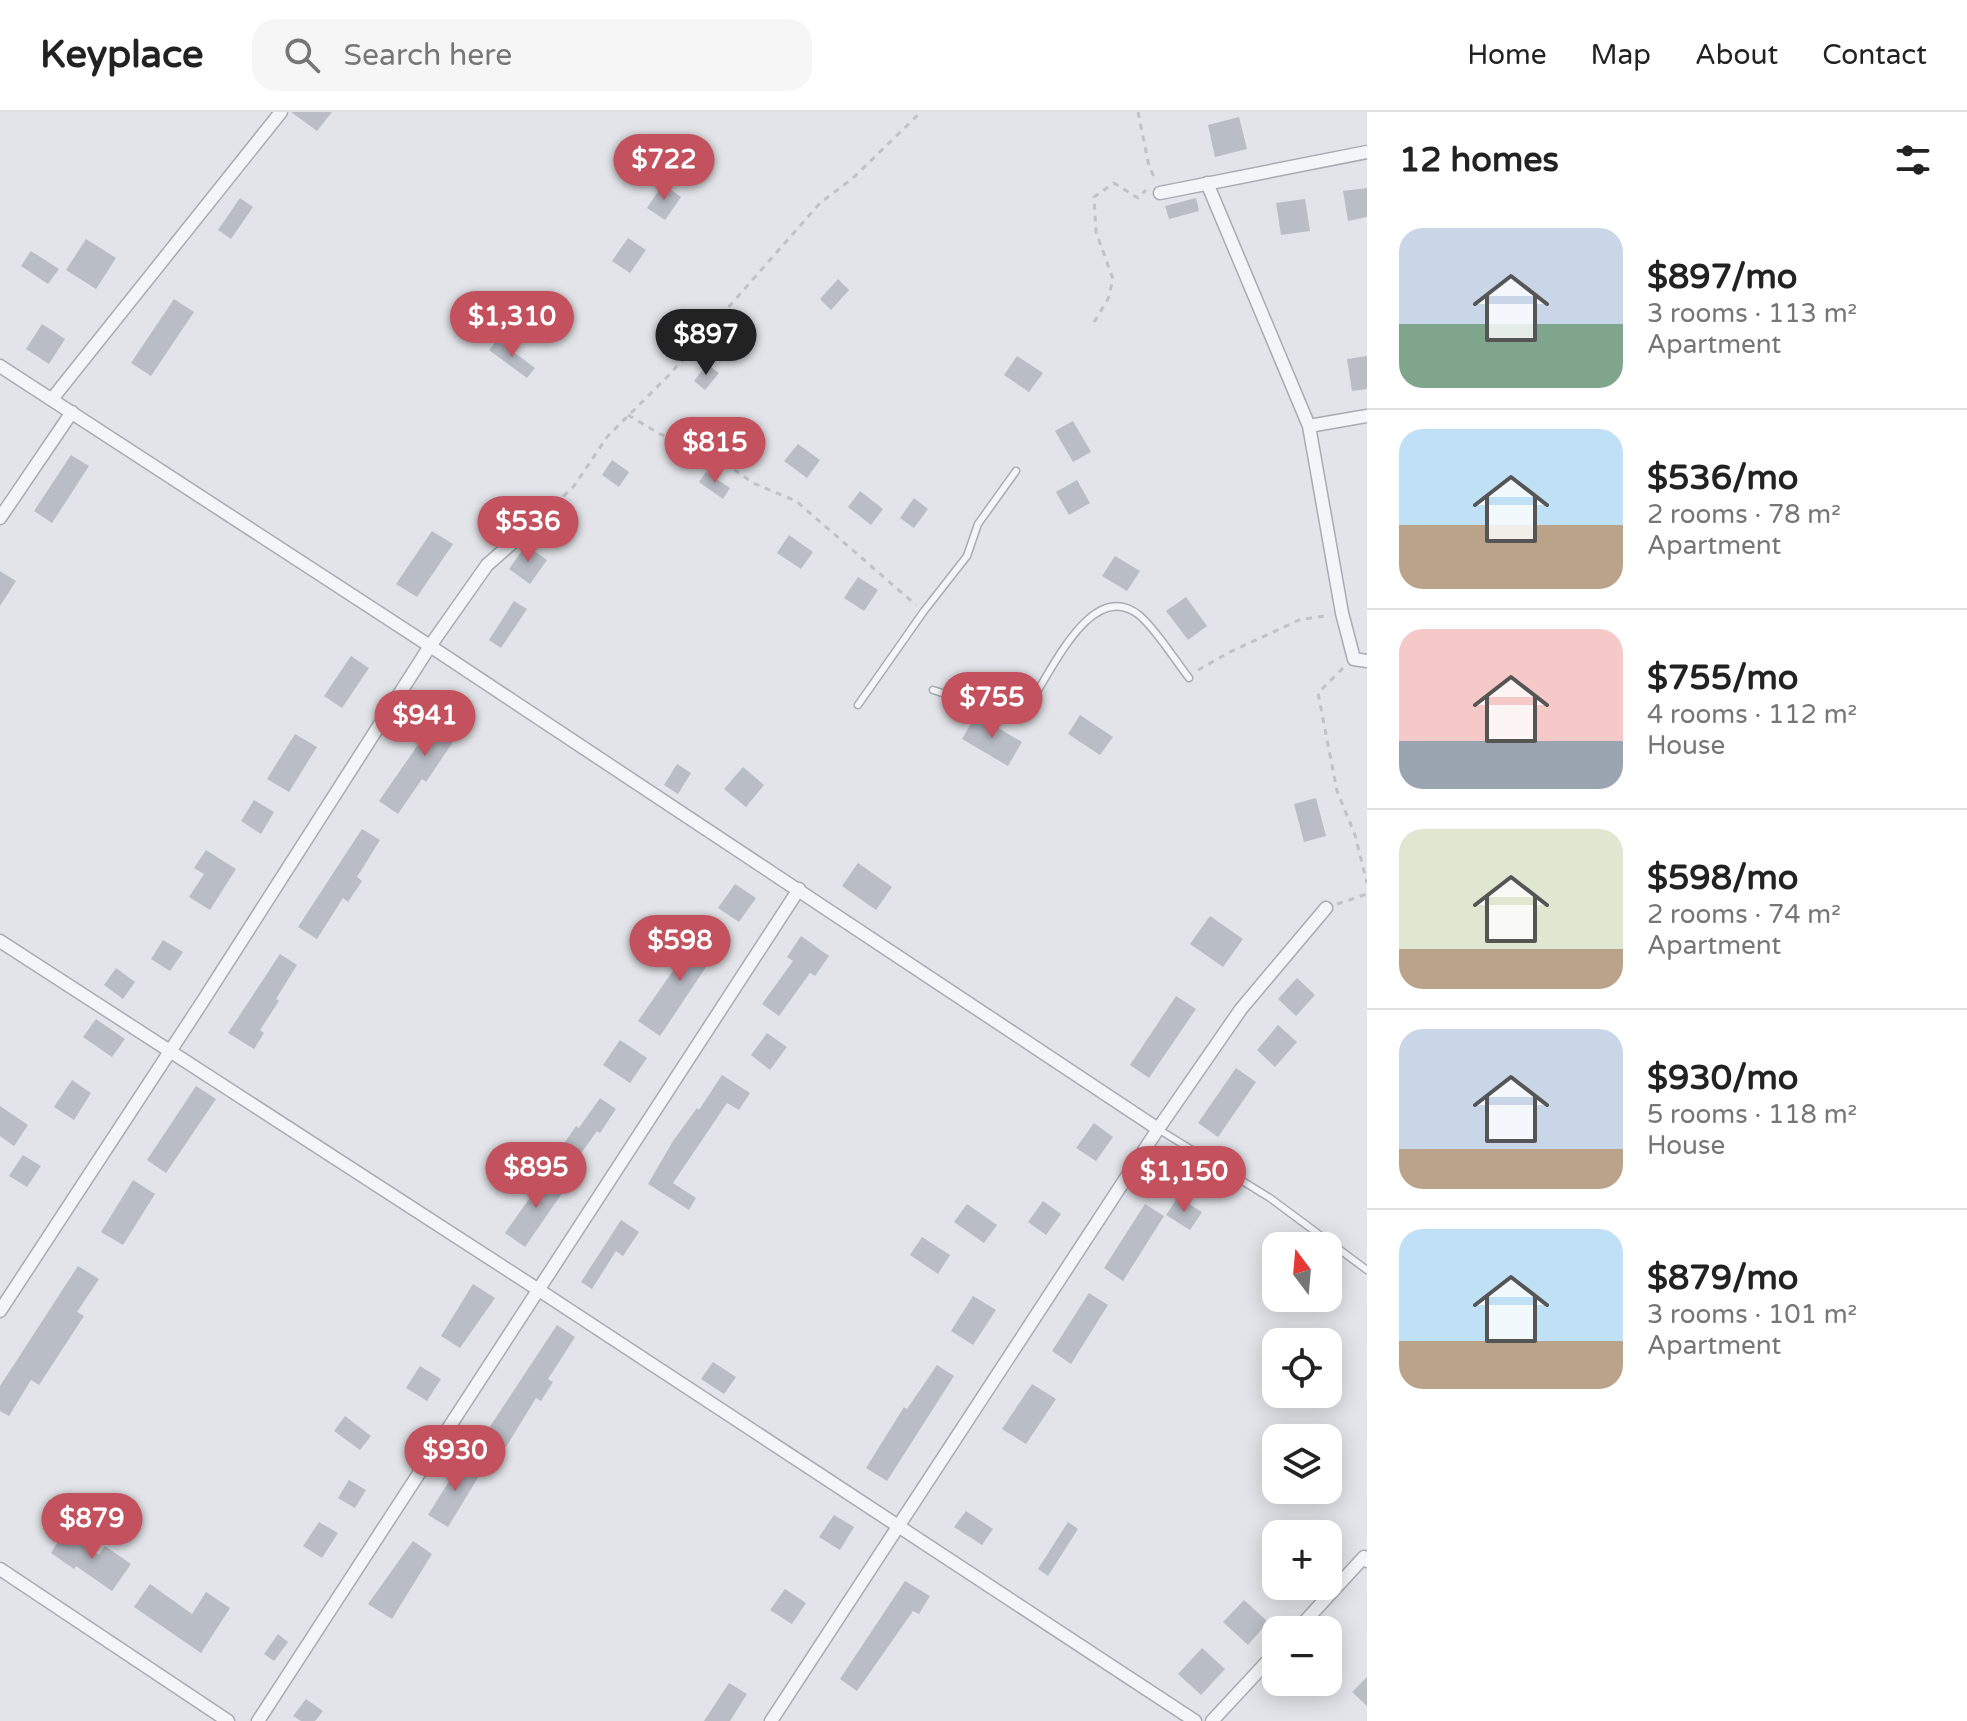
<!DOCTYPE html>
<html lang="en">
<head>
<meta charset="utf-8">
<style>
  :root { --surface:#fff; --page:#f6f6f6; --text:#222; --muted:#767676; --line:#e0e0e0; --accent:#c3525e }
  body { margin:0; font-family:"Varela Round",sans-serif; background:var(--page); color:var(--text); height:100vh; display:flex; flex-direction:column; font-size:30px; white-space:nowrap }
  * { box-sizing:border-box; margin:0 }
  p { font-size:26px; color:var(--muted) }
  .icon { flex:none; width:44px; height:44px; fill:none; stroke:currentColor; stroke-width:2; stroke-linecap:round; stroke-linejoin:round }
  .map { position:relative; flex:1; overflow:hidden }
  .drawer { display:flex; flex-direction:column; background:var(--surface); width:600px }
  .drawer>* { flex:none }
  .needle { width:52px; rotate:344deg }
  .controls { position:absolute; left:1262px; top:1120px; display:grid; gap:16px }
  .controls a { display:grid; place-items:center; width:80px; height:80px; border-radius:16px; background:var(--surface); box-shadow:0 4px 20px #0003; font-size:40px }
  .price { position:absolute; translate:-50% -68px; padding:0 18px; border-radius:28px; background:var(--accent); color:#fff; font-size:26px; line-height:52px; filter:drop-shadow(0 2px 4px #0008) }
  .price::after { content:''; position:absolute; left:50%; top:48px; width:24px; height:18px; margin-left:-12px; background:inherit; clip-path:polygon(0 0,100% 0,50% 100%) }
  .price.selected { background:#222; color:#fff }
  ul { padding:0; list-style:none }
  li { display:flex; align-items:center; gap:24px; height:200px; padding:0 32px }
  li+li { border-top:2px solid var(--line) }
  li span { display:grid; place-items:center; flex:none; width:224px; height:160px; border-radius:24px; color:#555 }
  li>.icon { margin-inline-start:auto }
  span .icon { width:96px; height:96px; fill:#fffc; stroke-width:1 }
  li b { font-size:34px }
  h2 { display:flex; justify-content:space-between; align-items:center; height:96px; padding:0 32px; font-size:34px }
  header { display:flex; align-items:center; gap:48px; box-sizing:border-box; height:112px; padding:0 40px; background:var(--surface); border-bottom:2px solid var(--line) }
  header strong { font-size:38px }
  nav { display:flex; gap:44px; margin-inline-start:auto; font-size:28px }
  .search { width:560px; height:72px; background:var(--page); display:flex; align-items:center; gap:20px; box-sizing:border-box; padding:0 28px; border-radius:24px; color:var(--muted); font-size:30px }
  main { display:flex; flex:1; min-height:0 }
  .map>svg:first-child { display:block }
  .building { fill:#b9bdc5 }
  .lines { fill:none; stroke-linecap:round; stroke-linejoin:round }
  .service-casing { stroke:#a7abb3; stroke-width:9 }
  .minor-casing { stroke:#a7abb3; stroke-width:15 }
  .path { stroke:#c0c2c8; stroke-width:3; stroke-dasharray:6 6; stroke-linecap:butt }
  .service { stroke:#f4f5f8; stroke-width:6 }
  .minor { stroke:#f4f5f8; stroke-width:12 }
</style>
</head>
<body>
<header>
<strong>Keyplace</strong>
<div class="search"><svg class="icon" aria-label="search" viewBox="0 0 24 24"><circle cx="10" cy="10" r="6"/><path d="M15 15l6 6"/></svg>Search here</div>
<nav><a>Home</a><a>Map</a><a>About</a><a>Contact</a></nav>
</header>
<main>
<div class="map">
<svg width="1367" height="1609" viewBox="0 0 1367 1609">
  <rect width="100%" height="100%" fill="#e2e4e9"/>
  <!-- building -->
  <path class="building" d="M291,0H332L317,19Z
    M1239,5L1247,37L1215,45L1208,13Z
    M663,72L681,85L665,108L647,96Z
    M1367,76V105L1348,109L1343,79Z
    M240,86L253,95L231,127L218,118Z
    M1196,86L1199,99L1169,107L1165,94Z
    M1305,87L1310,119L1281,123L1276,91Z
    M628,126L646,138L630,161L612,149Z
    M86,127L116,146L96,177L66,158Z
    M31,139L59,157L48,172L21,154Z
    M838,167L849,178L831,198L820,187Z
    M174,187L194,200L151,264L131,251Z
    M42,212L65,227L49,252L26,237Z
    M497,228L535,256L527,266L489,238Z
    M1017,244L1043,261L1029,280L1004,263Z
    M1367,244V277L1352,279L1347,247Z
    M707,252L719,261L705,278L694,269Z
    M1073,309L1091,340L1073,350L1055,319Z
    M798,332L820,348L807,366L784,349Z
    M71,343L89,354L52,411L34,399Z
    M612,348L629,360L619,375L602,363Z
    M706,360L730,376L723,387L699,370Z
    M1077,368L1090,391L1069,403L1056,380Z
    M860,379L883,397L871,413L848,395Z
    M914,386L928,397L914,416L900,406Z
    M432,419L453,432L417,485L396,472Z
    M789,423L813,440L801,457L777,441Z
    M526,433L547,448L530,472L509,457Z
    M1115,444L1140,459L1127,479L1102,464Z
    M0,459L16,469L0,494Z
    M858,465L878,478L864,499L844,486Z
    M1186,485L1207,514L1188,528L1166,499Z
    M514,489L527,497L501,536L489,528Z
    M351,544L369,556L342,596L324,584Z
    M447,591L469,606L426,670L422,667L398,702L379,689Z
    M976,603L1022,630L1008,654L962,627Z
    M1080,603L1113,625L1100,643L1068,622Z
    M295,622L317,635L289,680L267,667Z
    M677,652L691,661L678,682L664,673Z
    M743,655L764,673L746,695L724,677Z
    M1316,686L1326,724L1304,730L1294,692Z
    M254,688L274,700L261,722L241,709Z
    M362,717L380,728L357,765L362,769L348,790L343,786L317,827L298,815Z
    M206,738L236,757L210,798L189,785L204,762L194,756Z
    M858,751L892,775L876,798L842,774Z
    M735,772L756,786L739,810L718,796Z
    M1210,804L1243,827L1223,855L1190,832Z
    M702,817L722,831L660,924L638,909Z
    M801,824L829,844L815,864L810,861L779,904L762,892L793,849L787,845Z
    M163,828L183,840L170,859L151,847Z
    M280,842L297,853L276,887L279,889L260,918L264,921L254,937L228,921Z
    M116,856L135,870L123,887L104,873Z
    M1297,866L1315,883L1296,904L1278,887Z
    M1176,884L1196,897L1149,966L1130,953Z
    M96,907L125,927L112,945L83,925Z
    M1278,913L1297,930L1275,955L1257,938Z
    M767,921L787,935L770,958L751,943Z
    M620,928L647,946L630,971L603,953Z
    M1236,956L1256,970L1218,1025L1198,1011Z
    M722,963L750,981L739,998L727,991L673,1071L696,1086L689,1098L648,1072L673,1029L697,996L699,998Z
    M72,968L91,981L74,1008L54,995Z
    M196,974L216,987L166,1061L147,1048Z
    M600,986L616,997L600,1021L597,1019L577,1047L561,1036L576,1014L579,1016Z
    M0,994L28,1013L14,1034L0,1024Z
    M1094,1011L1113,1025L1096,1049L1076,1036Z
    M23,1043L41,1054L27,1075L9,1064Z
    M548,1060L567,1074L525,1135L505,1121Z
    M133,1068L155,1082L123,1133L101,1120Z
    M1178,1085L1202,1100L1190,1118L1166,1103Z
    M1043,1089L1061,1102L1046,1123L1028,1110Z
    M967,1092L997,1113L984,1131L954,1110Z
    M1145,1092L1164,1104L1123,1169L1104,1156Z
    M621,1108L639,1120L623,1144L616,1139L592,1177L581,1170Z
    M922,1125L950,1143L938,1162L910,1143Z
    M78,1154L99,1167L77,1200L84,1204L39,1273L31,1268L9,1304L0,1299V1274Z
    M473,1172L495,1186L460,1236L441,1224Z
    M1089,1181L1108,1193L1071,1252L1052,1239Z
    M973,1184L996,1198L973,1233L951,1219Z
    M557,1213L575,1225L548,1267L553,1270L541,1289L536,1286L506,1335L485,1322Z
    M713,1250L736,1265L724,1282L701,1267Z
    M937,1253L954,1264L887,1369L866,1356L904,1295L907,1297Z
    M420,1254L441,1267L427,1289L406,1276Z
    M1032,1272L1056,1287L1026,1332L1002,1317Z
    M345,1304L371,1324L360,1338L334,1319Z
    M463,1347L482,1359L448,1415L428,1403Z
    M349,1368L366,1378L355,1396L338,1386Z
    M966,1399L993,1417L982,1433L954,1415Z
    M834,1403L854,1415L840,1438L819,1425Z
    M319,1410L338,1421L322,1446L303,1434Z
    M1068,1410L1078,1417L1048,1464L1038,1457Z
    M64,1420L99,1443L105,1434L131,1452L112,1479L76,1454L74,1457L51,1441Z
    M413,1429L432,1442L392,1507L368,1492Z
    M905,1469L930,1484L919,1502L913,1499L857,1579L840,1567Z
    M150,1472L192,1502L206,1480L230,1496L201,1541L134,1495Z
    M785,1477L806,1491L792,1512L770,1498Z
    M1244,1488L1268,1510L1248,1533L1223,1510Z
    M278,1522L288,1530L274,1549L264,1542Z
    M1202,1536L1225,1557L1201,1583L1178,1562Z
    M1367,1565V1594L1352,1580Z
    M729,1571L747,1582L730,1609H704Z
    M306,1587L323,1599L315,1609H301L293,1604Z"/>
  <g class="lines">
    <!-- service casing -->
    <g class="service-casing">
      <path id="service" d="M933,578L982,594L1001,596L1029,592C1051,562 1091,465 1139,503C1155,516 1175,548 1189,566
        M858,593L924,499L967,444L978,412L1016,359
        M1158,1017L1270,1086L1367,1158"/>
    </g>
    <!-- minor casing -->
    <g class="minor-casing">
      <path id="minor" d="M1207,71L1309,314L1342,501L1354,547L1367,549
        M1160,81L1367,40
        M0,254L430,534L1158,1017
        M52,287L281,0
        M1309,314L1367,304
        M0,406L72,300
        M0,829L548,1184L1195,1609
        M0,1199L201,892L430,534L487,453L537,409
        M0,1457L228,1609
        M1297,1518L1364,1445L1367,1449
        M258,1609L799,777
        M771,1609L1158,1017L1241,897L1326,796
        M1212,1609L1276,1540"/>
    </g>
    <!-- path -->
    <path class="path" d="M1138,0L1149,54L1156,69
      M1094,210L1108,187L1113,167L1096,120L1094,85L1114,71L1138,86L1146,78
      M628,303L660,322L712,342L753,371L796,389L916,493
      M546,401L574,374L607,325L669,263L820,91L853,66L921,0
      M1343,556L1318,581L1337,679L1355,723L1367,771
      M1198,558L1230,540L1299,508L1330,503
      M1337,792L1367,782"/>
    <!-- service -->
    <use href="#service" class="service"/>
    <!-- minor -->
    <use href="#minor" class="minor"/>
  </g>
</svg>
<div class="controls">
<a><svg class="needle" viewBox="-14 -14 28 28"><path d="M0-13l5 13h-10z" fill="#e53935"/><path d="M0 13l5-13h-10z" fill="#767676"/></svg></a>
<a><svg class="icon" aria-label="locate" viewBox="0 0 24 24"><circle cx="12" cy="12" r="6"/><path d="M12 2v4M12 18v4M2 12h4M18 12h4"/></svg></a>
<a><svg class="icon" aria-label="layers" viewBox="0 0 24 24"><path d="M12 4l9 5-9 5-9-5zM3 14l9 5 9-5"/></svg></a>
<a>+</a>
<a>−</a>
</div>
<b class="price" style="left:664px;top:90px">$722</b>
<b class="price" style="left:512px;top:247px">$1,310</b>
<b class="price selected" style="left:706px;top:265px">$897</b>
<b class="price" style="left:715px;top:373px">$815</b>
<b class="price" style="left:528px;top:452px">$536</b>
<b class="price" style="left:992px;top:628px">$755</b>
<b class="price" style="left:425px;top:646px">$941</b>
<b class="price" style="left:680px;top:871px">$598</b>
<b class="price" style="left:536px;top:1098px">$895</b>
<b class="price" style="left:1184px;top:1102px">$1,150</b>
<b class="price" style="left:455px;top:1381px">$930</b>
<b class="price" style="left:92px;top:1449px">$879</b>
</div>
<section class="drawer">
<h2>12 homes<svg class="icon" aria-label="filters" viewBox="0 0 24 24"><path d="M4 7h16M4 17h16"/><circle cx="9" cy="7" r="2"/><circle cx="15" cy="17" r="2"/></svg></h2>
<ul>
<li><span style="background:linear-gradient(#c9d6e8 60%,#7fa58c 0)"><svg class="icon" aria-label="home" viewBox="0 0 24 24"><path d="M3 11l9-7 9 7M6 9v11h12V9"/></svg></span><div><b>$897/mo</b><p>3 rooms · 113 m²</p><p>Apartment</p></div></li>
<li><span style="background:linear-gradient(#bfe0f5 60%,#b9a48a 0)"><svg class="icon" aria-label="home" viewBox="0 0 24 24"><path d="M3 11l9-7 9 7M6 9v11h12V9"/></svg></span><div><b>$536/mo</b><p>2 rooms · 78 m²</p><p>Apartment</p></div></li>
<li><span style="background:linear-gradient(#f6c9c9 70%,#9aa5b1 0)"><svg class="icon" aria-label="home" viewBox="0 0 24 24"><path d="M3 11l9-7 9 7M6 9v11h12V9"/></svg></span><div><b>$755/mo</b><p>4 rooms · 112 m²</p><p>House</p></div></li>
<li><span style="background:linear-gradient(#dfe7d0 75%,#b9a48a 0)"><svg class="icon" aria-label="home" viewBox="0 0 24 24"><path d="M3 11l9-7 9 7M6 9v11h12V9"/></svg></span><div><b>$598/mo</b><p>2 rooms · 74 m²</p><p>Apartment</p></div></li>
<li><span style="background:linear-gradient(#c9d6e8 75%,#b9a48a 0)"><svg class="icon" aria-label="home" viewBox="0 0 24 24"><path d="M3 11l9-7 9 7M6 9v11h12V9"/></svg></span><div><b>$930/mo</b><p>5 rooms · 118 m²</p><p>House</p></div></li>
<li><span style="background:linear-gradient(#bfe0f5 70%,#b9a48a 0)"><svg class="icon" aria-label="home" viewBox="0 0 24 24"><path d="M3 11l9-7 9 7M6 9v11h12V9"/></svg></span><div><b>$879/mo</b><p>3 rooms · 101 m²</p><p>Apartment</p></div></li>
</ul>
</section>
</main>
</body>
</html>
